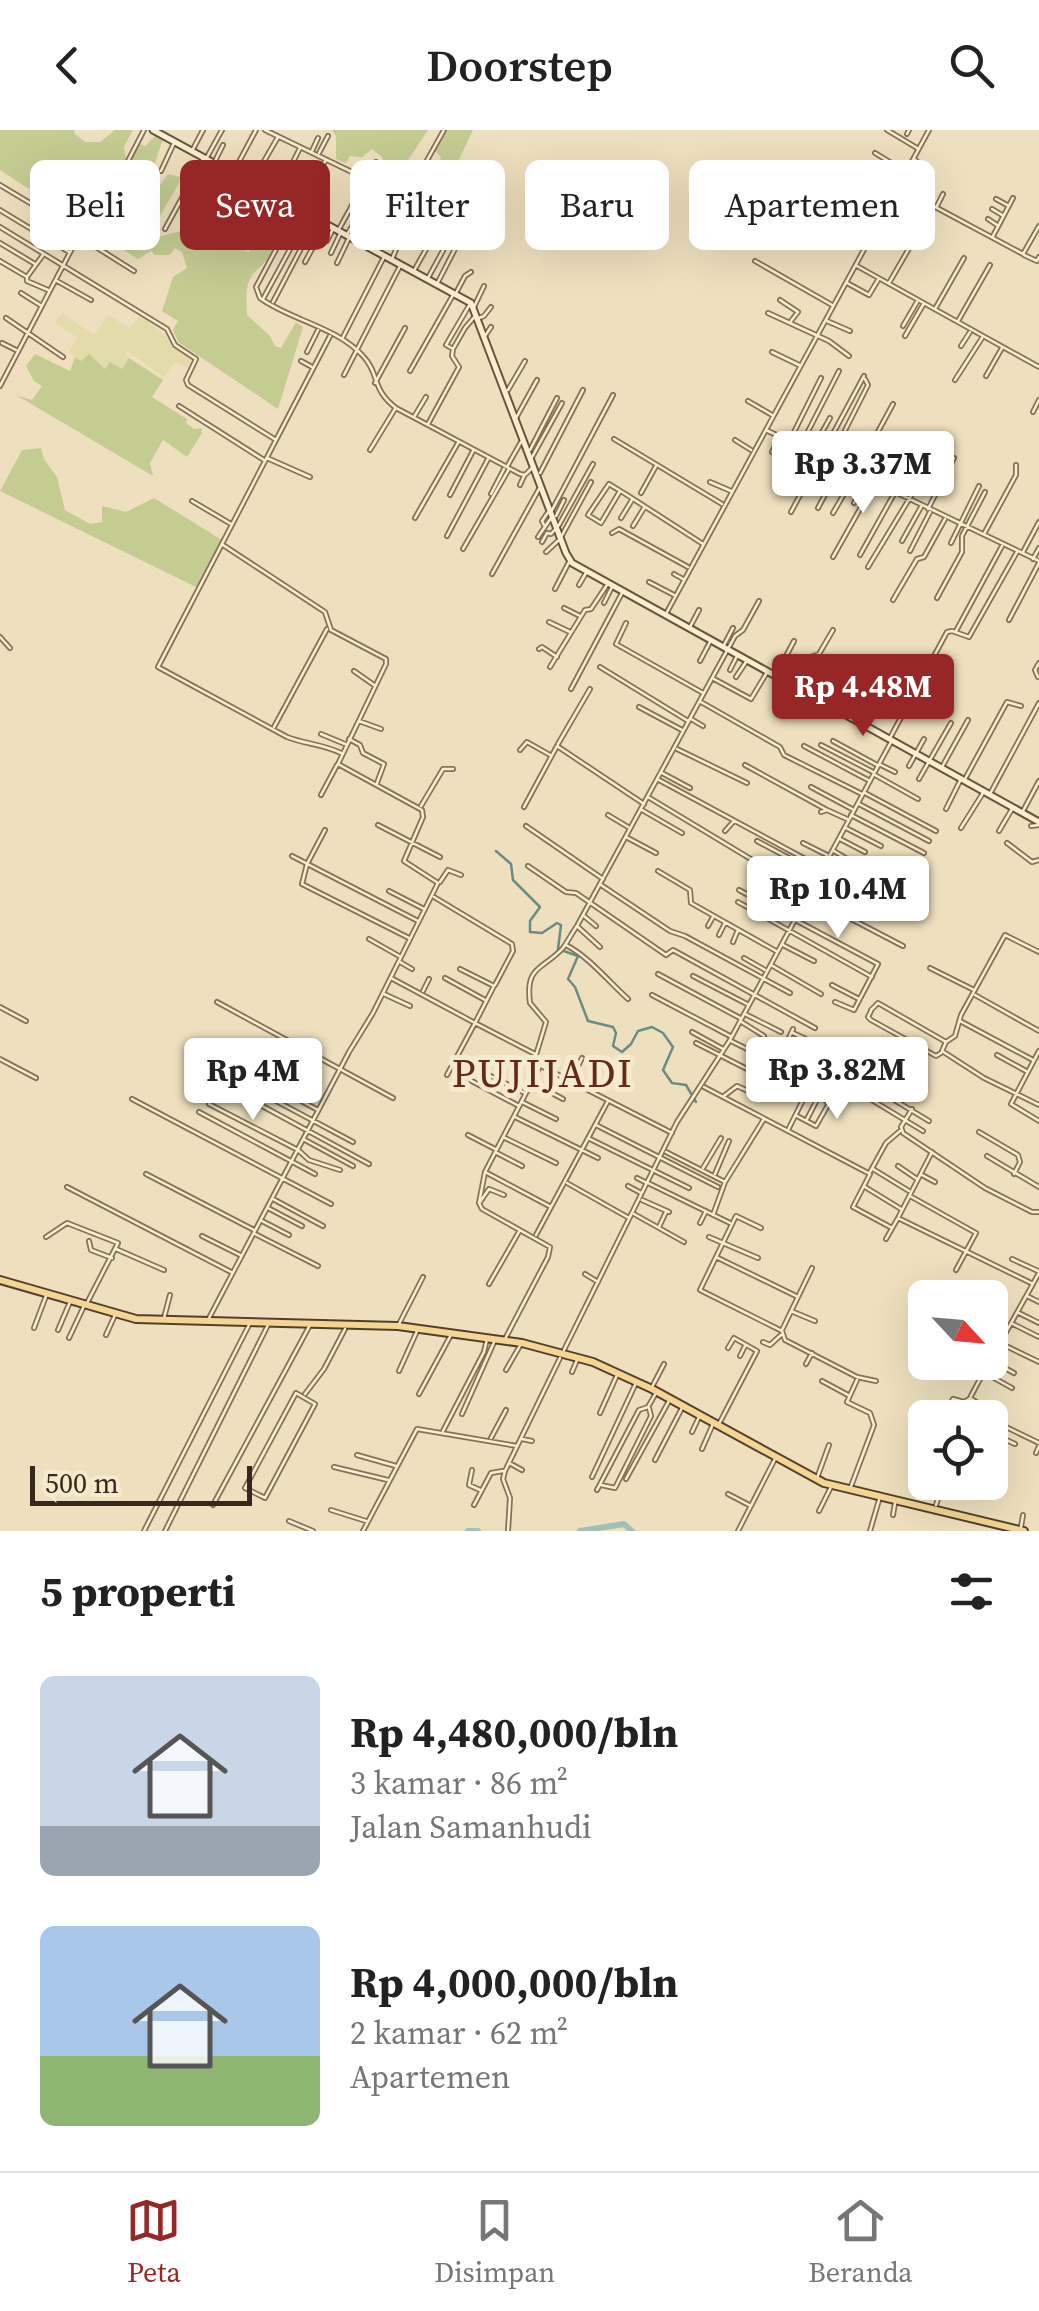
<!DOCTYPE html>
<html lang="id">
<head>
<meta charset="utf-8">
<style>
  :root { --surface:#fff; --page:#f6f6f6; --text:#222; --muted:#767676; --line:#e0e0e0; --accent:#972626 }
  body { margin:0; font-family:"Source Serif 4",serif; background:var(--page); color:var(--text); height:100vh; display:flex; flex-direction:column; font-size:38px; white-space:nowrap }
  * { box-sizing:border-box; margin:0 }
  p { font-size:32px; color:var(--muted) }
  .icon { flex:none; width:55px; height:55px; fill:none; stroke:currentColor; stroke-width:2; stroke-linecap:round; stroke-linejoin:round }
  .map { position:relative; height:1401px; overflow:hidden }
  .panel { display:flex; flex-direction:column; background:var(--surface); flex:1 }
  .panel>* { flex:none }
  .banner { position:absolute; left:30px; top:30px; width:980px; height:90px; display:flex; gap:20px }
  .needle { width:65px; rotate:116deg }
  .tools { position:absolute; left:908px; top:1150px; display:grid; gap:20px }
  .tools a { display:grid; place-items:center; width:100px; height:100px; border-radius:15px; background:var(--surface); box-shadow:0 10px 40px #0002; font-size:50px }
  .scale { position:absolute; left:30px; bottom:25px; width:222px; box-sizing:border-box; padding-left:10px; border:5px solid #36281c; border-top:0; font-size:28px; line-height:35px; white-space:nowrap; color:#36281c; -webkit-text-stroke:8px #f6eace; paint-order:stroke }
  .price { position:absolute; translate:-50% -85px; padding:0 22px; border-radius:10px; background:#fff; color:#222; font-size:32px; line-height:65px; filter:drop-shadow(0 2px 5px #0008) }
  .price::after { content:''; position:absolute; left:50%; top:60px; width:30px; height:22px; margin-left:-15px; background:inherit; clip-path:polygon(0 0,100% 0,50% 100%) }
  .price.selected { background:var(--accent); color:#fff }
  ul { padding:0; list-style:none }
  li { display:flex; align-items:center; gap:30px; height:250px; padding:0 40px }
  li span { display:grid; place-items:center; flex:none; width:280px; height:200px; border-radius:15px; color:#555 }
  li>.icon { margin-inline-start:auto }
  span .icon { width:120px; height:120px; fill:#fffc; stroke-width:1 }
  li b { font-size:42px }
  h2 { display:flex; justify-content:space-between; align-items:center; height:120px; padding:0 40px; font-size:42px }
  .chip { padding:0 35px; border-radius:15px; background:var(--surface); box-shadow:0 10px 40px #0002; font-size:35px; line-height:90px }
  .chip.selected { background:var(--accent); color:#fff }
  header { display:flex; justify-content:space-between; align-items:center; height:130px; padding:0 40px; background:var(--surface); font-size:45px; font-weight:600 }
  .menu { display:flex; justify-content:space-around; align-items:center; height:140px; border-top:2px solid var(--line); background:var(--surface); font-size:28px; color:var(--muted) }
  .menu a { display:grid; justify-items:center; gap:5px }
  .menu .selected { color:var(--accent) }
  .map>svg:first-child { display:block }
  .farmland { fill:#e4dbab }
  .green { fill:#c5cc92 }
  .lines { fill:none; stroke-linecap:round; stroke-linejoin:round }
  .stream { stroke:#698d85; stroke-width:2.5 }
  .river { stroke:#a2c0b7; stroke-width:6 }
  .street-casing { stroke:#877157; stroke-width:6 }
  .secondary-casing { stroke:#68523a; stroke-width:9 }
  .primary-casing { stroke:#543f2b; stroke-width:10 }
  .street { stroke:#f9eed1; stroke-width:2.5 }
  .secondary { stroke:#f9eed1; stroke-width:5 }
  .primary { stroke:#f3d694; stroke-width:6 }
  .labels { text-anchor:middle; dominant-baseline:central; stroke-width:10; stroke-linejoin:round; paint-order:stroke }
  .quarter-label { font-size:40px; letter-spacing:2.5px; fill:#632a1a; stroke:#f6eace }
</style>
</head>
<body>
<header><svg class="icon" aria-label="back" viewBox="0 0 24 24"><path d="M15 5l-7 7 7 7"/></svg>Doorstep<svg class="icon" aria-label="search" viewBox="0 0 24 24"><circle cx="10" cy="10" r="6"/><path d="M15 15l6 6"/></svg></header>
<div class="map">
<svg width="1039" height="1401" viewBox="0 0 1039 1401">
  <rect width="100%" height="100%" fill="#eee0be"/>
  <!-- farmland -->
  <path class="farmland" d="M62,183L94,205L108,185L130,198L140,185L190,226V233L187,238L175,232L164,247L127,221L125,225L129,228L122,239L105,240L81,231L69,221L78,208L55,193Z"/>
  <!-- green -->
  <path class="green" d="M0,0H75L74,3L85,12H100L115,0H133L124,17L126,30L130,32L140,14L145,16L156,5L163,9L145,62L153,65L168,44L180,47L179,53L149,105L158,107L188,99L200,80L215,73L223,76L220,96H231L241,101L240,118L249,122L265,88L271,86L276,92L270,107L276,117C269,130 263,133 254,143C244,154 247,171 247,185L270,206L275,216L281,218L296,192L303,197L278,279L178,212L173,200L178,191L162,181L173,147L187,138L182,122L175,118L170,125H155L151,121L138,129L90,99L89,94L109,62L98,66L96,58L88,53L70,74L55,76L0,40Z
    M332,0H428L395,50L380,44L383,28L372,19L362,27L350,26L346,33L336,29V6Z
    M446,0H473L441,68L428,61L431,52L440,58L445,44L437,37L441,27L435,21Z
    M35,224L70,241L75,227L81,231L89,224L105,239L110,232L122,239L129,228L163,250L152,267L187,289L186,293L194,299L201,298L202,303L187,327L163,310L150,333L153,346L16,265L32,270L42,256L34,251L26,236Z
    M41,318L44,329L57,347L65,380L90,394L102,392V376L126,382L154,368L222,410L198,458L0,361L22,320Z"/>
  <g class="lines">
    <!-- stream -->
    <path class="stream" d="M496,721L511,734L513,750L540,777L530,791V802L542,803L557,793L561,795L558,819L578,826L568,849L575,857L588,891L613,897L616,903L613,916L622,922L631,914L638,901L652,897L663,903L673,917L663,940L672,953L686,955L696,972"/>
    <!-- river -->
    <path class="river" d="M468,1401H478
      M580,1401L624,1394L632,1401"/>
    <!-- street casing -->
    <g class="street-casing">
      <path id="street" d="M265,0L356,44L404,73
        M887,0L917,18
        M907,4L909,0
        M192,21L203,0
        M312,21L318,8
        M319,23L328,6
        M875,23L903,40
        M206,29L222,0
        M914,29L925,38
        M215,31L223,15
        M860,34L898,57L1023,124L1039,96
        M161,41L174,13
        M233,43L256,0
        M420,44L435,52
        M313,49L326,30
        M252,52L278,7
        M0,55L80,103
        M413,59L425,65
        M206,62L218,37
        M277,64L300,18
        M996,69L1007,75
        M284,70L295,50
        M937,76L943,64
        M992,79L1002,85
        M0,80L69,122
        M297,80L256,157L260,168C290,190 337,197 363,226C380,244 371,259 396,278L520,344L525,345L532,338
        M231,89L248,54
        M988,89L997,95
        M240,92L253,57
        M0,97L167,199L175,215L196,229L186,250L188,255L276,310L158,537L287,607C305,614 322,614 341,623
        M165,99L203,29
        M339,99L376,32
        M348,103L365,75
        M993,106L1013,68
        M80,107L134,141
        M291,107L304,84
        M385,107L398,115L392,129
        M241,110L269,65
        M327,111L333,99
        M0,113L35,134
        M377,120L444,0
        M331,123L340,104
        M1024,125L1037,131L1039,127
        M0,131L27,147L43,125
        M755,131L832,175
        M305,132L325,95
        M337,133L349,108
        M857,136L1039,237
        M415,139L434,105
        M27,148V151L48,160
        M428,148L451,106
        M57,151L91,170
        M438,152L458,113
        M847,153L869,165L878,150
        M889,153L933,77
        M21,163L40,175
        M456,163L465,146L471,142
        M263,169L307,88
        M780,170L798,182L791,191
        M273,172L316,90
        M474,177L484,156
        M935,179L964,128
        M768,183L829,211L849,226
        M6,188L63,227
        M479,188L484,186L491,177
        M827,191L850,201
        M958,191L990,135
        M903,196L917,172
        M485,206L491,197
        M905,206L923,175
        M342,209L384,127
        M2,213L16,220
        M961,216L970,202
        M453,219L465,198L476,185
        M307,222L318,200
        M772,222L799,235
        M301,231L312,237
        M410,241L453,165
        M344,245L400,136
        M986,246L1002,218
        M955,250L982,208
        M375,253L405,198
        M0,256L88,88L112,62L144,0
        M508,260L525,231
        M748,271L772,285
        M179,276L264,330
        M1033,282L1039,270
        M414,287L426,267
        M516,288L537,250
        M428,294L459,237L452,226L453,219L446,215L470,174
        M766,300L1039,431
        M614,309L722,374
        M276,310L330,206
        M735,310L751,320
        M790,310L821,248
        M801,315L839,241
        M370,320L395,279
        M530,320L557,268
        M772,322L779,309
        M811,322L830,288
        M267,328L310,347
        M531,329L562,273
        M830,330L868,255L865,249
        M508,335L521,312
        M844,337L861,304
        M856,342L893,274
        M540,343L583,260
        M710,352L731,361
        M520,355L524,346
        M886,357L907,323
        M620,361L601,393L588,385L609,354C615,358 621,361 627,365L703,414
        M641,363L656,336
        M491,364L504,339
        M450,365L473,321
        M192,371L231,394
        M854,373L888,311
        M818,378L839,338
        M928,379L954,328
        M551,382L613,265
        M791,382L864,246
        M833,383L855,345
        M556,386L564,370
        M415,388L458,313
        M621,388L632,370
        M544,395L542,391L549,381
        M633,396L644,378
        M612,403L619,399L688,437
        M984,404L1016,345V335
        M447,406L488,329
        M538,407L551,388
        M902,411L921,377
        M542,412L547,403L551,404L559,395L593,334
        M951,413L979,356
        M463,419L509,339
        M910,421L930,382
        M546,422L560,409L591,352
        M1023,422L1039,392
        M860,425L894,364
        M833,427L874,354
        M1033,429L1039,418
        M868,437L914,361L941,306
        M492,444L539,359
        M674,444L683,449
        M649,452L674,465
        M579,455L586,443
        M555,459L569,432
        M937,468L962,422V406L985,362
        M893,470L917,429L924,427L945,389
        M604,473L612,457
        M564,478L580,486
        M667,482L929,0
        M1009,490L1039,433
        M549,492L570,502
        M626,493L616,514L703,563
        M690,497L699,480
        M956,501L1002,416
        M0,507L10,518
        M724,515L733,498
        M539,519L542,517L557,527
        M700,531L710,512
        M550,537L585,480L591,479L607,455
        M600,537L688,591
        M730,540L737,526
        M354,541L374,555
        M776,545L794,511
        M736,547L746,532
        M1038,547L1035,540L1039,533
        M714,549L751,569L766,544
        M794,552L808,528L819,524L833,500
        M571,559L622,463
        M809,565L820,544
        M701,572L780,617L784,625L862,664
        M639,577L682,600
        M799,577L805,565
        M783,579L794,558
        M853,587L862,571
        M691,589L703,596
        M359,591L381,599
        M274,597L327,499
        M321,604L345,614
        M890,608L947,502L952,501L969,507L1017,422
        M349,609L360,615L363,623L384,634L377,653
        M833,611L877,635
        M558,614L590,559
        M821,615L873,642
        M804,616L868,650
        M677,619L747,653
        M520,620L527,612L550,625
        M879,634L895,642
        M745,635L827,680
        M909,636L924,609
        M942,637L968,590
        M662,643L690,658
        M875,645L918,669
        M919,649L951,593
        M965,649L1007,572L1021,576
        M659,650L822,738
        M811,657L852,679
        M865,663L936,701
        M990,664L1039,573
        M321,665L337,635
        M648,667L764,737L811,757
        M859,674L929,711
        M421,676L443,639H453
        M524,677L557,616L644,674
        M946,679L961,649
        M642,680L682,703
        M1023,681L1039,651
        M821,682L827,680L847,689
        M608,685L628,697
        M851,685L924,723
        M378,695L440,727
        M526,696L603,749
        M1031,696L1039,695
        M846,698L881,716
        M961,698L983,663
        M325,700L307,734L302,754L409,808
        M725,701L734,691
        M999,701L1012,679
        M626,707L656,723
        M840,709L865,722
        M757,711L817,743
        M803,713L827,725
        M1007,713L1032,732L1039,730
        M834,721L849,730
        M292,726L418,791
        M827,732L852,743
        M528,736L566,762L576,763L666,825L673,820L815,898
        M658,741L690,760L691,773L776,821
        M765,744L903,816
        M819,747L838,760
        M440,752L448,740L461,745
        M601,755L670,801L685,806L790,863
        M814,756L825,768
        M739,760L878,834L854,880L835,872
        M389,761L424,779
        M434,767L512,814L513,821L495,855
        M738,772L872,847
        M584,786L596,796
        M708,796L713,787
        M578,797L600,817
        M719,805L725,793
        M369,809L399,826
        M733,812L738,800
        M566,815C589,827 608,851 628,869
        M783,815L814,831
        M744,828L765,840
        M400,832L412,839
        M771,835L821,864
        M930,838L974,860
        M460,839L494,856L475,893L535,924
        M658,844L740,888
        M693,846L747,874
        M391,848L475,893L447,945
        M445,848L485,870
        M832,855L859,869
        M423,861L429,849
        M384,864L410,876
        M652,865L730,906
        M975,865L1039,901
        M217,872L393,968
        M0,877L26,891
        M871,880L878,873L946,912L942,921L984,948L1039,975
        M871,881L868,887L871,890L936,926L941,923
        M745,884L781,902
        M740,891L764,906
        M960,891L1033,930
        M692,902L723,919
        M793,903L829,920
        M731,911L812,951
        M946,912L955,906L961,885L1005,805L1039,822
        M696,913L747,939
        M752,919L756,915L767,920
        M1039,921L1011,974L1039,991
        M536,925L546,892L530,873C525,835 543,840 563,818C568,811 572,803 577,796L735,506L743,500L759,471
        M997,925L1026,941
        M0,929L36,948
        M223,929L318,980
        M541,936L672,1003
        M478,940L525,963
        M233,948L353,1012
        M468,949L519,976
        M570,952L582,928
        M533,953L563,969
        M847,955L923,1001
        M704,957L870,1044L853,1077L892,1098
        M881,962L929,991
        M724,966L737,956L759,966
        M132,969L331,1074
        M253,971L369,1034
        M522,972L556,989
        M209,974L298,1020L309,1030L340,1040
        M912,979L901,997L903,1003L985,1058L1032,1082H1039
        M199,982L315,1044
        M797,986L816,996L828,975L827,971L807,961
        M515,987L598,1028
        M806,991L818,968
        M596,995L718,1057
        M788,1000L821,934L786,914L793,899
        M979,1002L1018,1025L1020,1032L1014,1044
        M468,1005L495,1019
        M505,1008L556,1033
        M588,1008L689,1058
        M305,1010L353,1036
        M666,1022L725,1052
        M497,1023L522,1036
        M987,1026L1039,1057
        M898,1036L917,1049
        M703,1038L721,1008
        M873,1039L909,1061
        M870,1042L886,1013L900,1001
        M487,1043L551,1077
        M146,1044L254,1100
        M715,1044L729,1011
        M922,1045L935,1052
        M637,1048L647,1053
        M567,1053L629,1088
        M648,1053L730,1093
        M628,1056L641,1063
        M67,1057L231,1142
        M865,1057L901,1079
        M910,1066L976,1103L956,1140
        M273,1069L323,1096
        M642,1070L669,1082
        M480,1072L489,1059L504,1065
        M479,1073L482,1079L550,1117L548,1127L505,1209
        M479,1073L485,1042L540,936L536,927
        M268,1078L302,1096
        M634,1084L684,1112
        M713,1085L725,1052L764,989
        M899,1086L932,1022
        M262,1091L289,1105
        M700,1093L706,1081
        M659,1097L666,1082
        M761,1098L736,1086L700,1160L782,1201L785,1210L857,1247L876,1251
        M255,1104L318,1136
        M536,1105L608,971
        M202,1106L240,1125
        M46,1107L67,1093L118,1113L87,1173
        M709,1107L758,1128
        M886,1109L898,1088L1033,1154
        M89,1111L91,1120L112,1128
        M116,1119L164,1140
        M716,1127L796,1166
        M1012,1129L1038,1141
        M585,1144L598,1152
        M489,1154L520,1100
        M1027,1166L1039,1172
        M942,1168V1167
        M791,1181L815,1191
        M1019,1183L1039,1193
        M164,1188L170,1165
        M208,1190L349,922L373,883L438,753L404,731L423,687L422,680L338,634L386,534V529L331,500L325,482L223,415
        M399,1194L423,1147
        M1013,1194L1039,1207
        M34,1198L46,1166
        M58,1200L70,1172
        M782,1200L812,1138
        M106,1205L115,1185
        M69,1208L84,1176
        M763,1212L770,1215L781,1205
        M1002,1214L1039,1232
        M564,1220L677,992L730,910L891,612
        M740,1226L745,1216
        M990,1231L1039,1143
        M992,1231L1014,1243
        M806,1234L812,1223
        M506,1240L521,1214
        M399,1241L418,1199
        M572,1242L577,1230
        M985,1243L1012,1258
        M822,1251L848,1265
        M652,1257L664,1234
        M296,1263L315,1274L265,1368L245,1358Z
        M305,1264L324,1239L345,1199
        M419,1264L452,1203
        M971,1266L988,1234
        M970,1268L1001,1288L990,1313
        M600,1283L617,1245
        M462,1284L495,1210
        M942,1288L953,1269L964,1272L969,1269
        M720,1292L757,1221L734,1208L728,1218
        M1002,1295L1039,1313
        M443,1301L484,1222L487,1209
        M692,1302L699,1287
        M996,1305L1015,1314
        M491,1308L506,1280
        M522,1309L532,1311
        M702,1319L713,1294
        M1036,1323L1039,1316
        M357,1325L396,1336
        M655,1330L682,1278
        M511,1334L522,1340
        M334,1337L388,1350
        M472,1340L469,1355L480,1360
        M592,1347L636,1253
        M817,1348L829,1315
        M626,1349L669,1271
        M601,1355L615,1358L651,1286L649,1278
        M850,1359L874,1295L870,1283L847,1272L857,1250
        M597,1360L639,1280L648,1277L656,1263
        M728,1364L749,1375
        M213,1375L310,1195
        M474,1375L491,1343L503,1341
        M936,1375L942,1356L949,1352
        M331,1380L366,1391
        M819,1381L831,1357
        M893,1385L895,1373
        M289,1391L313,1401
        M1021,1397L1023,1385
        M144,1401L250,1193
        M165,1401L269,1193
        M363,1401L417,1299L517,1316
        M508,1401L510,1368L503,1349L505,1341L560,1228
        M738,1401L775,1329
        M870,1401L879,1370"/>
    </g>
    <!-- secondary casing -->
    <g class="secondary-casing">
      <path id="secondary" d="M153,0L471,173L566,423L572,433L1039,692"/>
    </g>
    <!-- primary casing -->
    <g class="primary-casing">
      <path id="primary" d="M0,1150L136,1189L398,1196L522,1213L593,1232L652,1259L824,1353L1024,1401"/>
    </g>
    <!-- street -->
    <use href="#street" class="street"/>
    <!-- secondary -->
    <use href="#secondary" class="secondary"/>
    <!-- primary -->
    <use href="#primary" class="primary"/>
  </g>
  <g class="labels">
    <!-- quarter labels -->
    <g class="quarter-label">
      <text x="543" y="943">PUJIJADI</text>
    </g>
  </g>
</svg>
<div class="tools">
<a><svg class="needle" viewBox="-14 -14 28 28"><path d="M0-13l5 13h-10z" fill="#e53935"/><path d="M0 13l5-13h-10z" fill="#767676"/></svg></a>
<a><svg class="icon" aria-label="locate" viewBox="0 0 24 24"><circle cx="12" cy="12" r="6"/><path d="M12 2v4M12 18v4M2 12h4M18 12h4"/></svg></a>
</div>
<div class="scale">500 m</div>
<b class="price" style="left:863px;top:386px">Rp 3.37M</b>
<b class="price selected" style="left:863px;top:609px">Rp 4.48M</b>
<b class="price" style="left:838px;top:811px">Rp 10.4M</b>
<b class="price" style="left:837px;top:992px">Rp 3.82M</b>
<b class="price" style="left:253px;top:993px">Rp 4M</b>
<div class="banner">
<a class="chip">Beli</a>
<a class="chip selected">Sewa</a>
<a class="chip">Filter</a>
<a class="chip">Baru</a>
<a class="chip">Apartemen</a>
</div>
</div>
<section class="panel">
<h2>5 properti<svg class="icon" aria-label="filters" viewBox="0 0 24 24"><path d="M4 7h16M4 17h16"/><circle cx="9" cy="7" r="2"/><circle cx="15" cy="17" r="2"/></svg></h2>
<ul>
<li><span style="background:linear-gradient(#c9d6e8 75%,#9aa5b1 0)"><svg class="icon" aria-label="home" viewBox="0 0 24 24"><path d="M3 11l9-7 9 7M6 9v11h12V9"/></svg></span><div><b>Rp 4,480,000/bln</b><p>3 kamar · 86 m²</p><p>Jalan Samanhudi</p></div></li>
<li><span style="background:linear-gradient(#a9c7e8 65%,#8fb573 0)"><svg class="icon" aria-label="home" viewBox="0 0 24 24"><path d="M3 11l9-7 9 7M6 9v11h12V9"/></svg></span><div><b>Rp 4,000,000/bln</b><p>2 kamar · 62 m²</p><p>Apartemen</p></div></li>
</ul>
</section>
<nav class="menu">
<a class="selected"><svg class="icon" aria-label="map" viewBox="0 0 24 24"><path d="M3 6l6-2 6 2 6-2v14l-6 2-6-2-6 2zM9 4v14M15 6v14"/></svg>Peta</a>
<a><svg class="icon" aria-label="saved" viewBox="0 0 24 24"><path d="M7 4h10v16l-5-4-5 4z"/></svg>Disimpan</a>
<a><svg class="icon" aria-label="home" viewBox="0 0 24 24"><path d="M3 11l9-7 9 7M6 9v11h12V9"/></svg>Beranda</a>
</nav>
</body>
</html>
